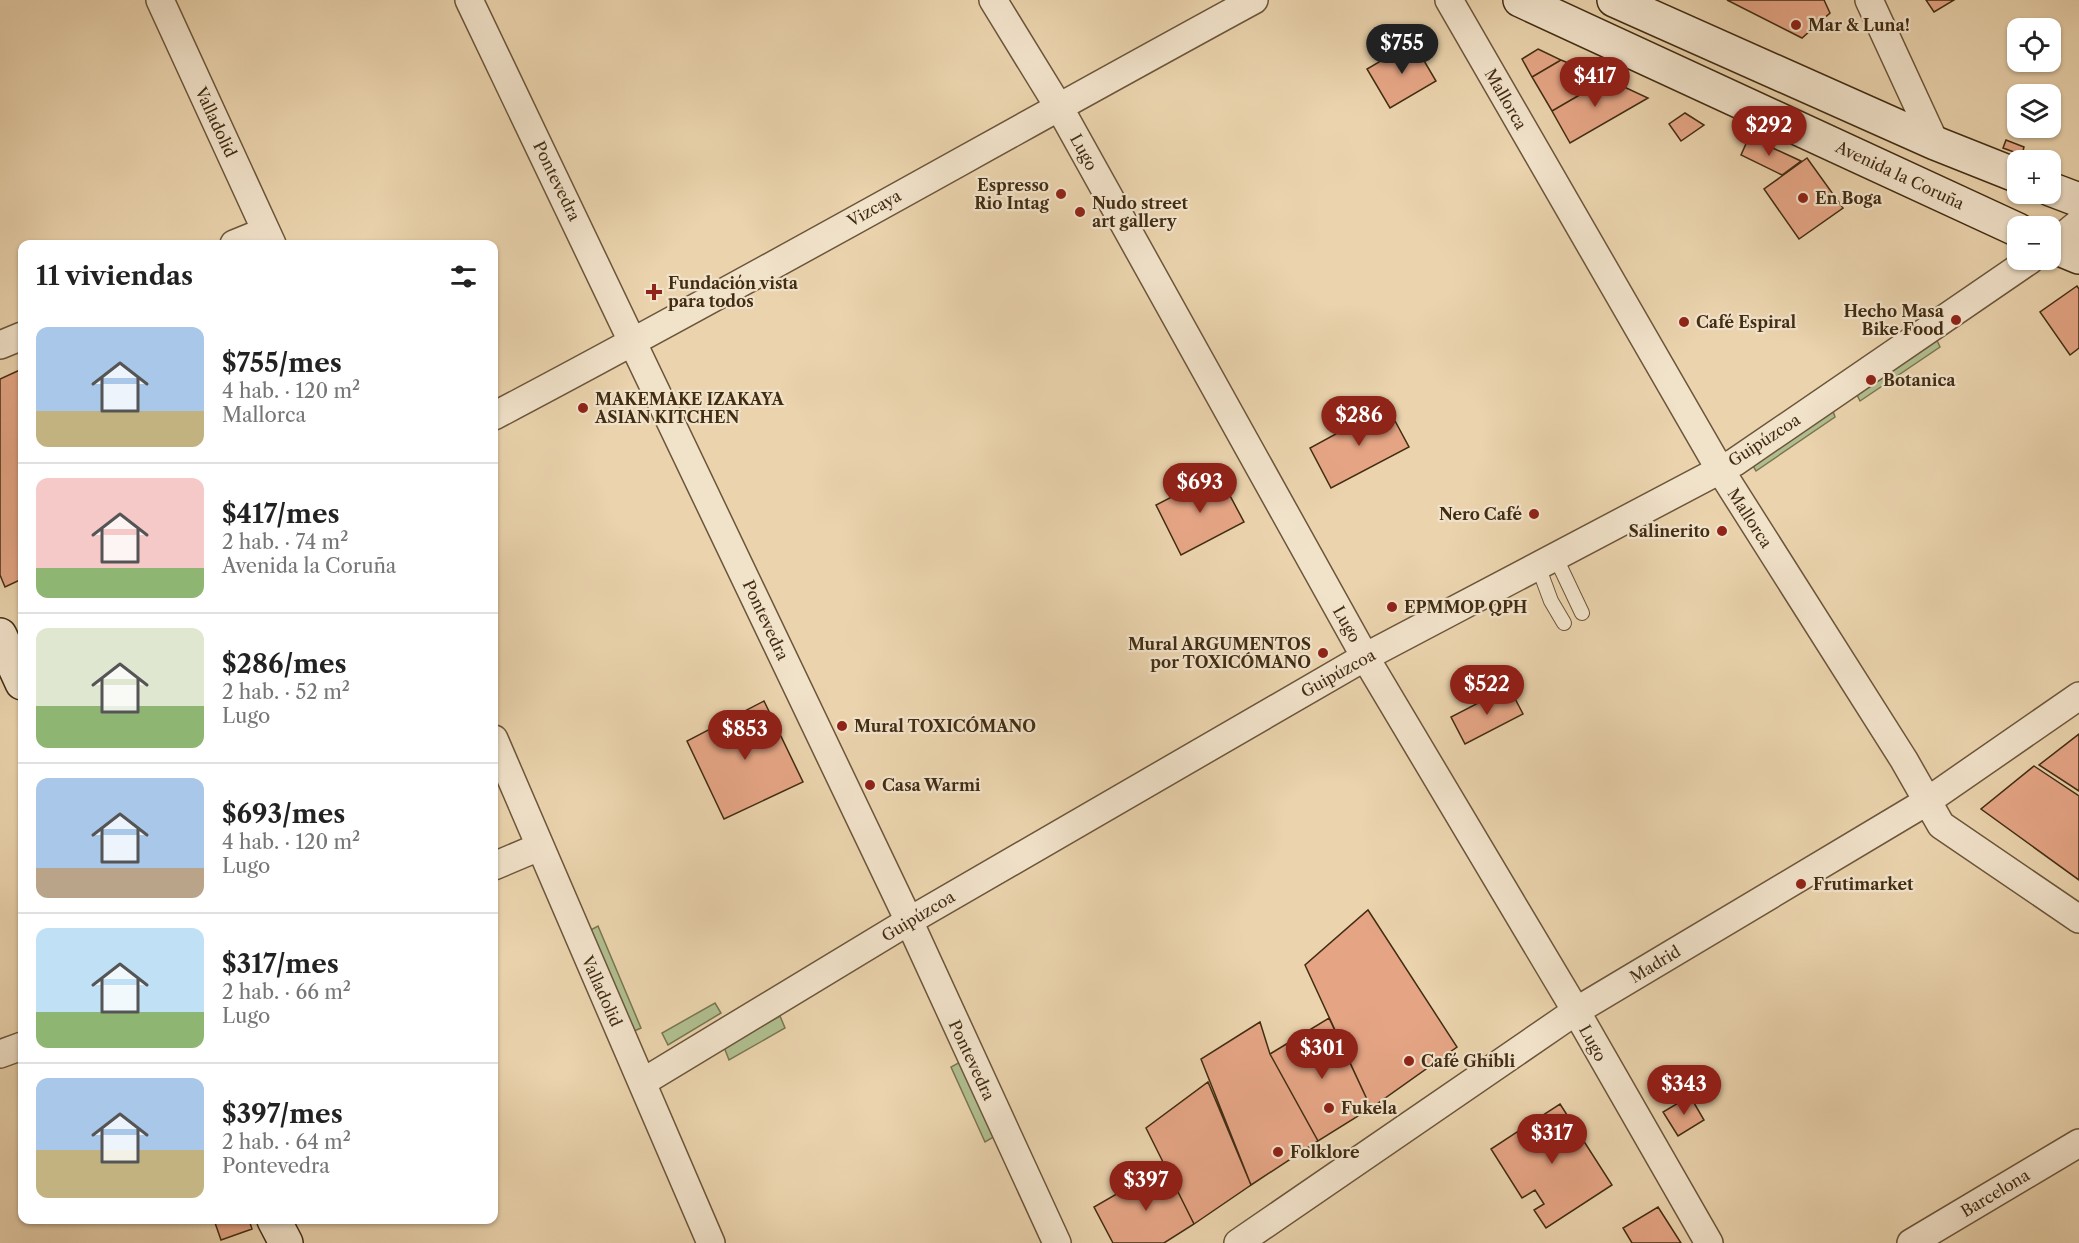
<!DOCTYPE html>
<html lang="es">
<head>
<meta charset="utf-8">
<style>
  :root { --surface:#fff; --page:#f2f2f2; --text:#222; --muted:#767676; --line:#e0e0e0; --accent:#8f2418 }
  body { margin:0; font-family:"Libre Caslon Text",serif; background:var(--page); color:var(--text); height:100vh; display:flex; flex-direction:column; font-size:22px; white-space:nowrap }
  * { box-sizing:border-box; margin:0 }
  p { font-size:20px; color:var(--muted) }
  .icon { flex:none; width:33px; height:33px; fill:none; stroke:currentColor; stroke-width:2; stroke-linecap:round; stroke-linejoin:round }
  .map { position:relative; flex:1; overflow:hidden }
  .side { position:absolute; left:18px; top:240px; width:480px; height:984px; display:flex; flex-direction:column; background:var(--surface); border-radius:12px; box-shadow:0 2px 4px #0004 }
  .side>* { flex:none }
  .fabs { position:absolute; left:2007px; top:18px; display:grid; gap:12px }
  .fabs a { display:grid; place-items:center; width:54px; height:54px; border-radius:12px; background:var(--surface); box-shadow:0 2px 4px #0004; font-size:30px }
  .price { position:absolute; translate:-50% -51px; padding:0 14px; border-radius:21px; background:var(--accent); color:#fff; font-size:20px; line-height:39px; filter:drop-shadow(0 2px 3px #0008) }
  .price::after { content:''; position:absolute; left:50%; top:36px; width:18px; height:14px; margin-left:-9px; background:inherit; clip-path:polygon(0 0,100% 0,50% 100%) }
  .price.on { background:#222; color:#fff }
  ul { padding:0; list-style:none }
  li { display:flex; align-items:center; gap:18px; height:150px; padding:0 18px }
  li+li { border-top:2px solid var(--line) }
  li span { display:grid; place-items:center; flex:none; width:168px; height:120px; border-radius:12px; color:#555 }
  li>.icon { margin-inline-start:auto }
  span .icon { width:72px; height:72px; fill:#fffc; stroke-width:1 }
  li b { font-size:26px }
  h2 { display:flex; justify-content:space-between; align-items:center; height:72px; padding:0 18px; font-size:26px }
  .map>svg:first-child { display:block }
  .green { fill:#b0be8f; stroke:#797651; stroke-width:1.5 }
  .building { fill:#e5a585; stroke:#422d13; stroke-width:1.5 }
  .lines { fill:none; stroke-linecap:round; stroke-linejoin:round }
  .lane-casing { stroke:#6c563a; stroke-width:16 }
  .street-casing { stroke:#6c563a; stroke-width:30 }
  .secondary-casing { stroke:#422d13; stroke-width:36 }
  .lane { stroke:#f1e2ca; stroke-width:14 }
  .street { stroke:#f1e2ca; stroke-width:27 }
  .secondary { stroke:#f1e2ca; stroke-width:33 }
  .poi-dot { fill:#8f2418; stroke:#f1e2ca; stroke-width:2 }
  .labels { text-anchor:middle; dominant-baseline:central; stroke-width:4.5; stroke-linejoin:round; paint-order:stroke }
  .poi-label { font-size:16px; font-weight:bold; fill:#422d13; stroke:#f1e2ca; text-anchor:start }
  .street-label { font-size:16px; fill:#422d13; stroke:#f1e2ca }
</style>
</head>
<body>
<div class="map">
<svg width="2079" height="1243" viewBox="0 0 2079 1243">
  <rect width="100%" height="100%" fill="#ead3ad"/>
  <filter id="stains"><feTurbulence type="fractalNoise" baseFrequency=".00333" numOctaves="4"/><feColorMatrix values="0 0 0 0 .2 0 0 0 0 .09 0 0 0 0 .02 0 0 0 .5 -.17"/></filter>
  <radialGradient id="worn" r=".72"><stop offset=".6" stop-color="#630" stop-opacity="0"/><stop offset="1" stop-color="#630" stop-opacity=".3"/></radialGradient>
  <!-- green -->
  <path class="green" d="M1935,336L1940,347L1860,401L1855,391Z
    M1831,405L1835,417L1756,471L1750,461Z
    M598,926L641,1028L632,1032L587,932Z
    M715,1003L721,1013L668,1045L662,1033Z
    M780,1016L785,1028L729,1060L724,1047Z
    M962,1061L997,1135L985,1142L951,1067Z"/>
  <!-- building -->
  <path class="building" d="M1727,0H1824L1830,13L1802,38Z
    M1926,0H1954L1934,12Z
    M1413,42L1436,81L1390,108L1367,69Z
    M1538,49L1561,60L1532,77L1522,59Z
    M1561,60L1607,79L1552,111L1532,77Z
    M1607,79L1648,98L1570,143L1552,111Z
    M1685,113L1704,125L1681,141L1669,124Z
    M1749,137L1801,161L1782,175L1741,155Z
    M2006,140L2024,147L2022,155L2003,148Z
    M1807,158L1843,208L1799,239L1764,189Z
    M2077,286L2079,289V348L2070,355L2040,312Z
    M22,369V579L5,587L0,575V379Z
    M1387,406L1409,447L1331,488L1310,448Z
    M1218,473L1244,522L1181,555L1156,505Z
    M1509,687L1523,714L1465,744L1451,717Z
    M764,701L803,782L724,819L687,741Z
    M2079,734V791L2039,765Z
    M2034,766L2079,796V880L1981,809Z
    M1368,910L1457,1047L1371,1108L1305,965Z
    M1329,1018L1371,1108L1318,1141L1270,1054Z
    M1260,1022L1270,1054L1318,1141L1251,1185L1201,1059Z
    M1208,1082L1251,1185L1194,1224L1146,1128Z
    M1690,1096L1704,1120L1678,1136L1663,1112Z
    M1560,1104L1612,1185L1546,1228L1534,1210L1544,1204L1535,1190L1522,1198L1491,1149Z
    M1165,1166L1194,1224L1164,1243H1113L1094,1207Z
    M1658,1207L1681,1243H1632L1623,1228Z
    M214,1220H249L252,1229L221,1240Z"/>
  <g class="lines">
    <!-- lane casing -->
    <g class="lane-casing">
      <path id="lane" d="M1555,556L1582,613
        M1538,566L1551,601L1564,623"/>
    </g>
    <!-- street casing -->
    <g class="street-casing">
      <path id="street" d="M160,0L272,244
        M469,0L909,921L1057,1243
        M993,0L1063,114L1365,657L1576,1011L1709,1243
        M1449,0L1719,468L1904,760L1941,825L2079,919
        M1869,0L1935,143
        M234,244L266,231
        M2050,247L2079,223
        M0,345L22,336
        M494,416C749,282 1000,138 1254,0
        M494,739L711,1243
        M494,866L539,847
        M0,1054L22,1046
        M643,1082L909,921L1365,657L1735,462L2030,260
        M1238,1243L1576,1011L1926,802L2079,696
        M1911,1243L2079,1143"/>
    </g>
    <!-- secondary casing -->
    <g class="secondary-casing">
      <path id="secondary" d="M1520,0L2018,230
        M1614,0L1935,143L2018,176
        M2050,189L2079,200
        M2050,245L2079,257
        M0,635L22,683
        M274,1220L286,1243"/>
    </g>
    <!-- lane -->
    <use href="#lane" class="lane"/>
    <!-- street -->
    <use href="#street" class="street"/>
    <!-- secondary -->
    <use href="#secondary" class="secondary"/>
  </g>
  <!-- markers -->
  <g class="poi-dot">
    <circle cx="1796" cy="25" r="6"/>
    <circle cx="1061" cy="194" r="6"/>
    <circle cx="1803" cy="198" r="6"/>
    <circle cx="1080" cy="212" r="6"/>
    <path d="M651 283h6v6h6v6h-6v6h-6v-6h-6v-6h6z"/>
    <circle cx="1956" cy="320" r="6"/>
    <circle cx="1684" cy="322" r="6"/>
    <circle cx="1871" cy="380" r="6"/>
    <circle cx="583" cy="408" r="6"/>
    <circle cx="1534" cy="514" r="6"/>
    <circle cx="1722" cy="531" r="6"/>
    <circle cx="1392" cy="607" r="6"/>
    <circle cx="1323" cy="653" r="6"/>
    <circle cx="842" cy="726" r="6"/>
    <circle cx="870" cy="785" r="6"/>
    <circle cx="1801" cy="884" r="6"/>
    <circle cx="1409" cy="1061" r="6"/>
    <circle cx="1329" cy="1108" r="6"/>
    <circle cx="1278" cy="1152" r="6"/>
  </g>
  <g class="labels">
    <!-- poi labels -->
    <g class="poi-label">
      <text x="1808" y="25">Mar &amp; Luna!</text>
      <text x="1049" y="185" text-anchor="end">Espresso<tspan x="1049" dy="18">Rio Intag</tspan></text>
      <text x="1815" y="198">En Boga</text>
      <text x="1092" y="203">Nudo street<tspan x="1092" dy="18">art gallery</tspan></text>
      <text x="668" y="283">Fundación vista<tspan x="668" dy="18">para todos</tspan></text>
      <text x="1944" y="311" text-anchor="end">Hecho Masa<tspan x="1944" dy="18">Bike Food</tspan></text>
      <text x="1696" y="322">Café Espiral</text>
      <text x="1883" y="380">Botanica</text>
      <text x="595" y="399">MAKEMAKE IZAKAYA<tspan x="595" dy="18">ASIAN KITCHEN</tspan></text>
      <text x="1522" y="514" text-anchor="end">Nero Café</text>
      <text x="1710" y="531" text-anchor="end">Salinerito</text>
      <text x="1404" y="607">EPMMOP QPH</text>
      <text x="1311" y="644" text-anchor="end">Mural ARGUMENTOS<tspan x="1311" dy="18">por TOXICÓMANO</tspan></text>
      <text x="854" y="726">Mural TOXICÓMANO</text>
      <text x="882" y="785">Casa Warmi</text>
      <text x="1813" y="884">Frutimarket</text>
      <text x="1421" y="1061">Café Ghibli</text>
      <text x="1341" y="1108">Fukela</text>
      <text x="1290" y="1152">Folklore</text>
    </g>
    <!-- street labels -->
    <g class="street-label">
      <text transform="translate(1506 99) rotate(60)">Mallorca</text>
      <text transform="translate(216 122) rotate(65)">Valladolid</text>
      <text transform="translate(1084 152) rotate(61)">Lugo</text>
      <text transform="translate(1900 175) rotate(25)">Avenida la Coruña</text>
      <text transform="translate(557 181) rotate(64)">Pontevedra</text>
      <text transform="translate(874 208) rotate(-29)">Vizcaya</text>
      <text transform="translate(1764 440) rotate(-33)">Guipúzcoa</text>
      <text transform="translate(1750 518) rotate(57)">Mallorca</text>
      <text transform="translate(766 620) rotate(65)">Pontevedra</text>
      <text transform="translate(1347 624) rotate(60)">Lugo</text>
      <text transform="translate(1338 673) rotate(-29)">Guipúzcoa</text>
      <text transform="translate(918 916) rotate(-31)">Guipúzcoa</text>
      <text transform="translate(1655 964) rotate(-31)">Madrid</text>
      <text transform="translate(602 991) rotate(66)">Valladolid</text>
      <text transform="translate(1593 1043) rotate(61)">Lugo</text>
      <text transform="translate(972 1060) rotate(65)">Pontevedra</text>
      <text transform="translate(1995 1193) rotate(-31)">Barcelona</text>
    </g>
  </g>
  <rect width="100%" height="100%" filter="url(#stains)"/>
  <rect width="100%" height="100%" fill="url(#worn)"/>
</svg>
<div class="fabs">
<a><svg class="icon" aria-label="locate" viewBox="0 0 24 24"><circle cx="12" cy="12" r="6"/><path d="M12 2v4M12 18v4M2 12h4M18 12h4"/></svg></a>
<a><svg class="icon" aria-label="layers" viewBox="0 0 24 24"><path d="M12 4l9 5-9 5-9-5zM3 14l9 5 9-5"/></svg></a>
<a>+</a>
<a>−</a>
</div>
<b class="price on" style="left:1402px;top:75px">$755</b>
<b class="price" style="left:1595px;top:108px">$417</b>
<b class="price" style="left:1769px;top:157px">$292</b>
<b class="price" style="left:1359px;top:447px">$286</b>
<b class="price" style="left:1200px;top:514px">$693</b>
<b class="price" style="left:1487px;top:716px">$522</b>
<b class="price" style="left:745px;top:761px">$853</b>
<b class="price" style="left:1322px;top:1080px">$301</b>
<b class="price" style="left:1684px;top:1116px">$343</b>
<b class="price" style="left:1552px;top:1165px">$317</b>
<b class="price" style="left:1146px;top:1212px">$397</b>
<section class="side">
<h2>11 viviendas<svg class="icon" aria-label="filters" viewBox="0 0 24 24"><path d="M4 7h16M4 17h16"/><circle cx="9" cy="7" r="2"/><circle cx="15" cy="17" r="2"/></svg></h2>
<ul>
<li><span style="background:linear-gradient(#a9c7e8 70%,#c2b280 0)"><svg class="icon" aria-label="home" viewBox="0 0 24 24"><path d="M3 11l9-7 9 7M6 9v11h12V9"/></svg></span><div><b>$755/mes</b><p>4 hab. · 120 m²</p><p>Mallorca</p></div></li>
<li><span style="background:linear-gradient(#f6c9c9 75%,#8fb573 0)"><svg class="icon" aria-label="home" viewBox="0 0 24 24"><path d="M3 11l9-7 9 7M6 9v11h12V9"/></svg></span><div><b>$417/mes</b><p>2 hab. · 74 m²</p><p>Avenida la Coruña</p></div></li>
<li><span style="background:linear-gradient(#dfe7d0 65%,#8fb573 0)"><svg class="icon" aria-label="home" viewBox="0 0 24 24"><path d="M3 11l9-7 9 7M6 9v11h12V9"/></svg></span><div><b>$286/mes</b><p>2 hab. · 52 m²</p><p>Lugo</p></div></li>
<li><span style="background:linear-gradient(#a9c7e8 75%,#b9a48a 0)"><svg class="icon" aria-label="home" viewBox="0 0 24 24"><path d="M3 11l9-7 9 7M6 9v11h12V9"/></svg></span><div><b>$693/mes</b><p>4 hab. · 120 m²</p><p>Lugo</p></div></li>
<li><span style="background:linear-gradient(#bfe0f5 70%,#8fb573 0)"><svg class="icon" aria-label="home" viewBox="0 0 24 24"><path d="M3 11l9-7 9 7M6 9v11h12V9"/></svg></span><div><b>$317/mes</b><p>2 hab. · 66 m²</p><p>Lugo</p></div></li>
<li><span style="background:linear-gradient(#a9c7e8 60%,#c2b280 0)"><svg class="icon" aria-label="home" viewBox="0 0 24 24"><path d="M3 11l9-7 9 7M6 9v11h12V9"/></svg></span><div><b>$397/mes</b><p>2 hab. · 64 m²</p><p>Pontevedra</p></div></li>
</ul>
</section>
</div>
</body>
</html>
